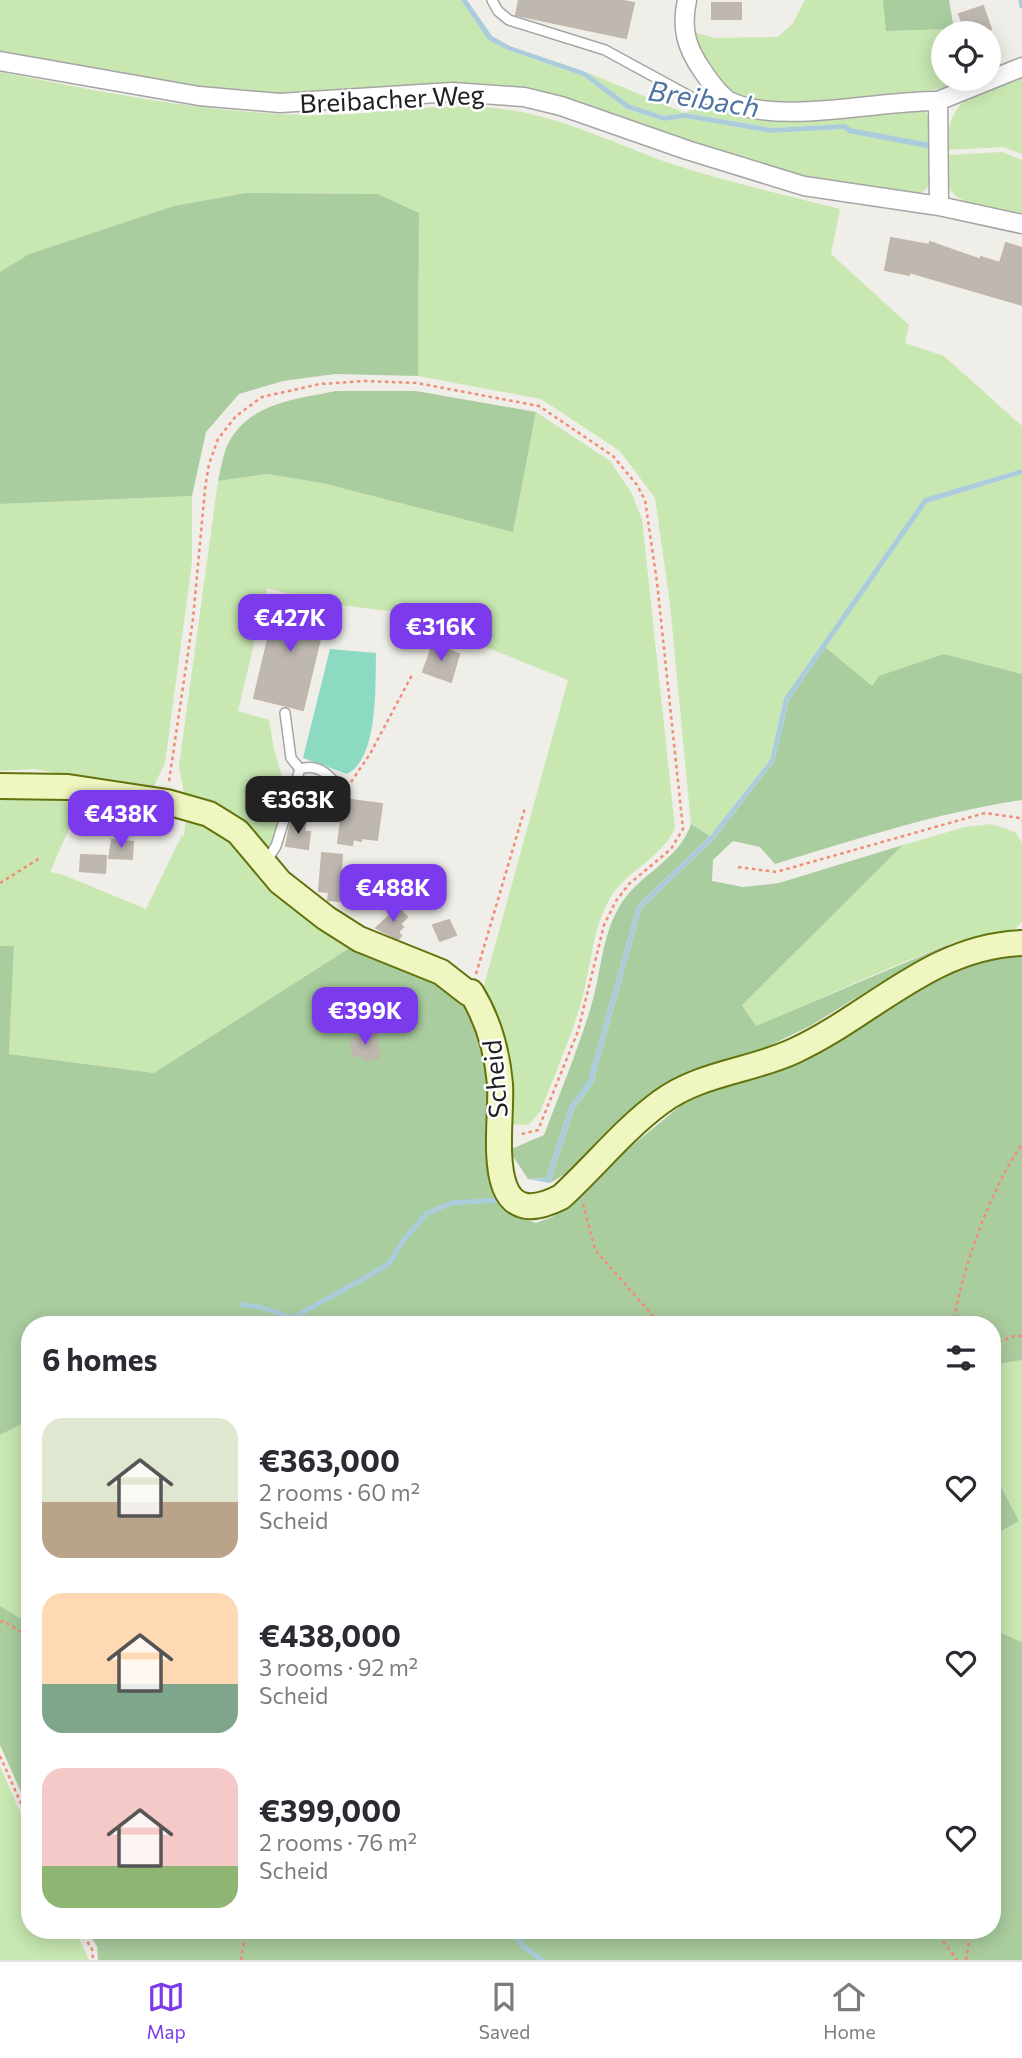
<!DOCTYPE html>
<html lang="en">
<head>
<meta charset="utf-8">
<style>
  :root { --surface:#fff; --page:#f7f7f7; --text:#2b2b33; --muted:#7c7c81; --line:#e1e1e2; --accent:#7c3aed }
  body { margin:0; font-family:Commissioner,sans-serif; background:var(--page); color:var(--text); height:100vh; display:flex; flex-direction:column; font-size:26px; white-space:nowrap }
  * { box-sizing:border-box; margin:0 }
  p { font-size:23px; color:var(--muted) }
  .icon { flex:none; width:38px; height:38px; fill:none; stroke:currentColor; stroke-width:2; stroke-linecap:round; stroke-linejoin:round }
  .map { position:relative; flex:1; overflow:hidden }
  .sheet { position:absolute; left:21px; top:1316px; width:980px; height:623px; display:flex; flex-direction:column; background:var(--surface); border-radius:28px; box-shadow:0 4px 18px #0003 }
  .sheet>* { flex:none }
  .buttons { position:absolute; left:931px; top:21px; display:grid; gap:14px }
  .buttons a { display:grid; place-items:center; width:70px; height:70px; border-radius:50%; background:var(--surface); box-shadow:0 4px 18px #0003; font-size:35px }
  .price { position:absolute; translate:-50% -60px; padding:0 16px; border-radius:14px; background:var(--accent); color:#fff; font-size:23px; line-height:46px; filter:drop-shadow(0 2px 4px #0008) }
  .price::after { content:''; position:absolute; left:50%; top:42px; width:21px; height:16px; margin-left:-10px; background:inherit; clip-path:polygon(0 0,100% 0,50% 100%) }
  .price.selected { background:#222; color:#fff }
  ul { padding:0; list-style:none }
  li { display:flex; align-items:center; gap:21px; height:175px; padding:0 21px }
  li span { display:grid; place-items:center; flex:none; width:196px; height:140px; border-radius:21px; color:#555 }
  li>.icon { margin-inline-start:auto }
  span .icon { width:84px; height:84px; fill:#fffc; stroke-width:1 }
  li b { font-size:30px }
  h2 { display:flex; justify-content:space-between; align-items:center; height:84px; padding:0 21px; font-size:30px }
  .menu { display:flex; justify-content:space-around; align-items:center; height:98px; border-top:2px solid var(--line); background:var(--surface); font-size:19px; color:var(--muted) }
  .menu a { display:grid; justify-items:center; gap:4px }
  .menu .selected { color:var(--accent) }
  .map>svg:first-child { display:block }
  .grass { fill:#c8e7b1 }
  .forest { fill:#aacd9f }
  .pitch { fill:#8bdac1 }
  .water { fill:#abcddb }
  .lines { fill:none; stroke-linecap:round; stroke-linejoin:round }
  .stream { stroke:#abcddb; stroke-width:5 }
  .building { fill:#beb8b1; stroke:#c1b6ab; stroke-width:2 }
  .lane-casing { stroke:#a5a5a5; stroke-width:12 }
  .street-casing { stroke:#a5a5a5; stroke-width:21 }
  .secondary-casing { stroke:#62730c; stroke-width:28 }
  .path { stroke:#f28c77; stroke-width:2.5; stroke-dasharray:3.5 3.5; stroke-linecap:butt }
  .lane { stroke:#fff; stroke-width:9 }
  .street { stroke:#fff; stroke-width:18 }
  .secondary { stroke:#f0f6c0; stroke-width:24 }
  .labels { text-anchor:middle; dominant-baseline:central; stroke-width:5; stroke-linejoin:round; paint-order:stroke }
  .street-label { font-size:26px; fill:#212121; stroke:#fff }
  .water-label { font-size:28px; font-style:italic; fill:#4f74a3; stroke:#fff }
</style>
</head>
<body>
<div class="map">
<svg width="1022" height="1960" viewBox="0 0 1022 1960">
  <rect width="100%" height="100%" fill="#f0eee8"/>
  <!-- grass -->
  <path class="grass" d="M0,0H461L488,40L508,50L583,76L627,109L664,121L685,118L771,133L844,129L848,133L923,147L931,149L930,185L918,196L804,178L554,95L501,85L445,83L339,93L264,94L205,90L0,53Z
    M805,0H883L887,31L954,29V33H943V79H961L962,86L788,108L734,97L692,49L689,25L697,33L714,38L778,37L793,23Z
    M0,72C101,92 201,112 304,115C373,117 441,99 510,110C574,120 630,152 691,170C740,185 790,196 840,209L831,254L909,325L905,343L944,356L1022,426V469L924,498L784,698L770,760L710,836L691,824L670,604L655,498L620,451L541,399L418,376L419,213L378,194L245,193L174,206L29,254L0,272Z
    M586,72L685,113L703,104L752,112L924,110L932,123L931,143L850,128L845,124L772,128L685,113L664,116L629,104Z
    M1022,72V154L1003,147L947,150C947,96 979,91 1022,72Z
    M1002,152L1022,160V215C1005,211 963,206 953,193C945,183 947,167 947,155Z
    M536,412L610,461L631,492L642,519L675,828C661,859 627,870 610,898C591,931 591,971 580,1006C569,1042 554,1077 540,1112L528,1125L509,1124L482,993L568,680L398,612L331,604L267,588L238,711L269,720L274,750L286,789L272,844L264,850L185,799L179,766L218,481L267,474L322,483L513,532Z
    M1022,474V674L944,654L872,686L825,647L927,503Z
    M192,496V562L165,763L152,790L34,769L0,771V504Z
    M0,792L82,799L50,872L61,874L146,909L182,835L184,836L186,820L218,832L236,846L261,880L351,947L154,1073L9,1054L14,947L0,946Z
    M991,824L1015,832L1022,843V921C1011,941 971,936 952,943C885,968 821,999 756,1026L742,1004L903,845L965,827Z
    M1022,1360V1642L992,1629V1536L1019,1521L992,1470V1365Z
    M30,1420V1614L23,1620L0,1606V1435Z
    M0,1766L30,1835V1930H75L89,1960H0Z"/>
  <!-- forest -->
  <path class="forest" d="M883,0H949L954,29L886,31Z
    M245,193L378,194L419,213L418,376L335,374L283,381L239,394L206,432L192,496L0,504V272L29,254L174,206Z
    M336,391H416L536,412L513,532L322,483L267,474L218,481C221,469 223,454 228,444C248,403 297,399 336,391Z
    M825,647L872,686L879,676L944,654L1022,674V800C937,813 857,839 775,864L760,847L733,841L713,860L712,881L743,887L779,883L903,845L742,1005L756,1026L954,942L903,969L810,1026L750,1055L667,1084L634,1108L582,1164L550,1183L574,1109L593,1083L641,909L714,839L774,762L789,700Z
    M691,824L710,836L637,906L588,1081L569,1107L546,1178L528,1179L509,1150L544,1135C560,1093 577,1052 590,1010C601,976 601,938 619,907C638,874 679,861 691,824Z
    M0,946H14L9,1054L154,1073L351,947C380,962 443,977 462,1000C504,1051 479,1123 493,1182C495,1188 495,1197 500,1202C509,1214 522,1218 536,1223L552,1217L567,1206L628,1149L691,1097L762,1077L794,1064L969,961L1022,953V1360L992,1365V1325H30V1420L0,1435Z
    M992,1470L1019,1521L992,1536Z
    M0,1606L23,1620L30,1614V1812L0,1745Z
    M992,1629L1022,1642V1960H98L97,1946L86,1930H992Z"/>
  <!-- pitch -->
  <path class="pitch" d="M330,649L376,653C375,684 379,758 347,774L303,758Z"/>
  <!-- water -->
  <path class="water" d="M461,0H467L492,36L510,46L586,72L629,104L664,116L685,113L772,128L845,124L851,128L931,143V149L848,133L844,129L771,133L685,118L664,121L627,109L583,76L508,50L488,40Z
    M1022,469V474L927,503L789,700L774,762L714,839L641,909L593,1083L574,1109L550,1183L528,1179L546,1178L569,1107L588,1080L637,906L710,836L770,760L784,698L924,498Z"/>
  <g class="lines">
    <!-- stream -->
    <path class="stream" d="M1021,0L1022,6
      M242,1305L260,1307L293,1318
      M286,1325L293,1318L389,1264L402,1242L427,1213L452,1203L497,1200
      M512,1930L523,1946L542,1960"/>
  </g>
  <!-- building -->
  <path class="building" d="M519,0H619L634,3L626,38L516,15Z
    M712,3H741V19H712Z
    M983,6L991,29L980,33H966L959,14Z
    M891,238L929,245L930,242L981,260V257L1000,263L1006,243L1022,248V305L909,272V275L885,270Z
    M278,598L327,610L303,710L254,698Z
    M433,644L459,654L451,682L423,672Z
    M344,799L382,804L377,840L361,838V841L353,839L352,845L338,843Z
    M291,821L305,823L304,832H310L308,849L286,846Z
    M112,840L133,842L132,859L109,858Z
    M322,853L342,855L341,872H352L350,902L328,900L329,892L319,891Z
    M81,855L106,856L105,873L80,871Z
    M398,908L407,917L400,924L403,927L398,932L401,936L398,939L376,928Z
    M449,920L456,935L440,941L433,925Z
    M376,1035L379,1058L364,1060L363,1055L353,1056L350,1039Z"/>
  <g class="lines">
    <!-- lane casing -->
    <g class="lane-casing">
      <path id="lane" d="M492,0L498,11L509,20L605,50L693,98L726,101
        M285,713L291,758L300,769
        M266,862L276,846L300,769C320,763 332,777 342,792"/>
    </g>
    <!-- street casing -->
    <g class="street-casing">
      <path id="street" d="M687,0C681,28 686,47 702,70C709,80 719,96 731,102C780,125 881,100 938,101
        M0,61L199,96L280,103L452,92L524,97L561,106L687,150L804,186L939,206L1022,224
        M939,206L938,101L1022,67"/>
    </g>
    <!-- secondary casing -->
    <g class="secondary-casing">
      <path id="secondary" d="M0,786L68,787L167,802L209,814L238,832L280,882L326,918L359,939L441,972L468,993L471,992C489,1021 497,1050 500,1084C503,1125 479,1239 561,1197C594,1167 624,1129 661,1102C700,1073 751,1071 794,1051C872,1015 931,946 1022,943"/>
    </g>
    <!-- path -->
    <path class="path" d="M169,781L193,619L205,489L209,464L218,439L236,416L262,397L320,384L365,381L417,383L539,406L613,456L637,485L645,500L657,582L683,829L671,849L629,884L616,901L604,925L578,1031L538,1130L518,1135
      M351,782L370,754L412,675
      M738,867L776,872L985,813L1020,818L1022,821
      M0,883L40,858
      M476,974L525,808
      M583,1204L595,1250L661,1325
      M953,1325C962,1269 990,1190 1022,1144
      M992,1345L1014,1336H1022
      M0,1622L3,1621L30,1637
      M0,1756L30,1824
      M80,1930L92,1949L93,1960
      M935,1930L957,1960
      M241,1960L246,1930
      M966,1960L971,1930"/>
    <!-- lane -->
    <use href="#lane" class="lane"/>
    <!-- street -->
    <use href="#street" class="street"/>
    <!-- secondary -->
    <use href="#secondary" class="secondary"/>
  </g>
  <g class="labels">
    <!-- street labels -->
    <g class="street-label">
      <text transform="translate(392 98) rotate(-3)">Breibacher Weg</text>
      <text transform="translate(494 1079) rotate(-95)">Scheid</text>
    </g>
    <!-- water labels -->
    <g class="water-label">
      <text transform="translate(704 98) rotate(9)">Breibach</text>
    </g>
  </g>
</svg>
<div class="buttons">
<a><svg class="icon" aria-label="locate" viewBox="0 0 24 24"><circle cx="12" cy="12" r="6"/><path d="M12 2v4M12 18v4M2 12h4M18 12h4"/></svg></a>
</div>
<b class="price" style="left:290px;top:654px">€427K</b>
<b class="price" style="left:441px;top:663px">€316K</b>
<b class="price selected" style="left:298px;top:836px">€363K</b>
<b class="price" style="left:121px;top:850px">€438K</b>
<b class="price" style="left:393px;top:924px">€488K</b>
<b class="price" style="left:365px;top:1047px">€399K</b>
<section class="sheet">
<h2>6 homes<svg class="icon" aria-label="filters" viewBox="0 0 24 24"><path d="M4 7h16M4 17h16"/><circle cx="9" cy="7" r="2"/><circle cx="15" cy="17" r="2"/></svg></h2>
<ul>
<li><span style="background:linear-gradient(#dfe7d0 60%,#b9a48a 0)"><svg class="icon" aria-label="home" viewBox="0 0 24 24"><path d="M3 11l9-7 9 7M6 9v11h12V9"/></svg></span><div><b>€363,000</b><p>2 rooms · 60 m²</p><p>Scheid</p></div><svg class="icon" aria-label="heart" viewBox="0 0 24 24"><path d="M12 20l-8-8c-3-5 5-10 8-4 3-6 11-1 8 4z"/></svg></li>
<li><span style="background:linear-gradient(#ffd9b3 65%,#7fa58c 0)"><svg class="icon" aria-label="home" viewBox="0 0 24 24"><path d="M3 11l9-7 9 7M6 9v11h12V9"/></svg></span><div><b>€438,000</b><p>3 rooms · 92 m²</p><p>Scheid</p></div><svg class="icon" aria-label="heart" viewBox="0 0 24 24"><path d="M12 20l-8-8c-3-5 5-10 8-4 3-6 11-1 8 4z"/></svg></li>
<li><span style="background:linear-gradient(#f6c9c9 70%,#8fb573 0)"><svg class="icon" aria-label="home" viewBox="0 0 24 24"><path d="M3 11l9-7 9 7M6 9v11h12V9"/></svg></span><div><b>€399,000</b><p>2 rooms · 76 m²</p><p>Scheid</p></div><svg class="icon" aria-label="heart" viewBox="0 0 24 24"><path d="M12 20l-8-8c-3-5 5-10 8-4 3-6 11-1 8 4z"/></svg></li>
</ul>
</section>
</div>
<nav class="menu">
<a class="selected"><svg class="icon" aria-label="map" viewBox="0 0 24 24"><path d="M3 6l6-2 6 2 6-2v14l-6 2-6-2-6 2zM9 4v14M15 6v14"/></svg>Map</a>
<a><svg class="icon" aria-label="saved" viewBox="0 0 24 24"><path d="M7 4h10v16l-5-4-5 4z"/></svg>Saved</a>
<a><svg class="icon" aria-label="home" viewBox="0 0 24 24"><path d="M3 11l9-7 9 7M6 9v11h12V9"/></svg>Home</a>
</nav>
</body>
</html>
